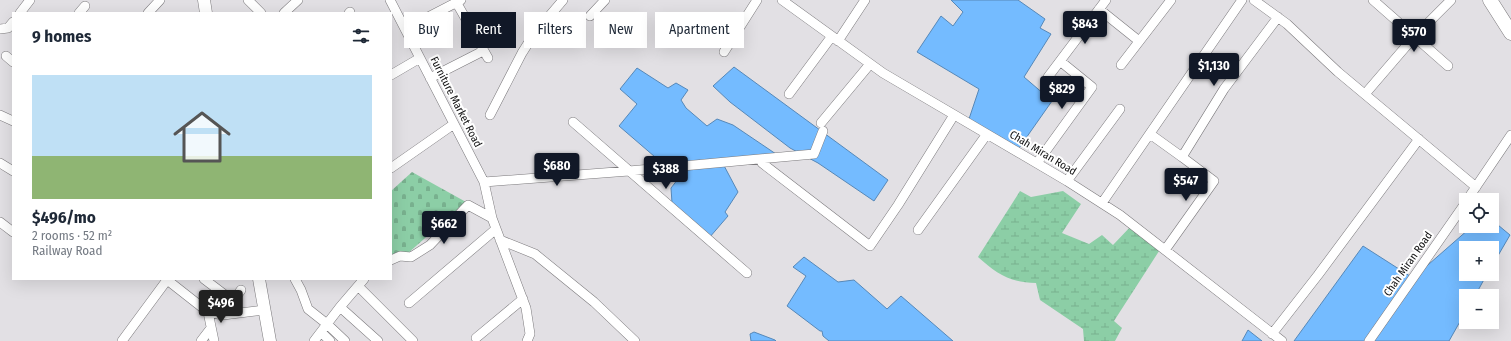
<!DOCTYPE html>
<html lang="en">
<head>
<meta charset="utf-8">
<style>
  :root { --surface:#fff; --page:#f6f6f7; --text:#1f2937; --muted:#747a83; --accent:#111827 }
  body { margin:0; font-family:"Fira Sans Condensed",sans-serif; background:var(--page); color:var(--text); height:100vh; display:flex; flex-direction:column; font-size:15px; white-space:nowrap }
  * { box-sizing:border-box; margin:0 }
  p { font-size:13px; color:var(--muted) }
  .icon { flex:none; width:22px; height:22px; fill:none; stroke:currentColor; stroke-width:2; stroke-linecap:round; stroke-linejoin:round }
  .map { position:relative; flex:1; overflow:hidden }
  .details { position:absolute; left:12px; top:12px; width:380px; height:268px; display:flex; flex-direction:column; background:var(--surface); border-radius:0px; box-shadow:0 4px 16px #0002 }
  .details>* { flex:none }
  .guide { position:absolute; left:404px; top:12px; width:380px; height:36px; display:flex; gap:8px }
  .controls { position:absolute; left:1459px; top:193px; display:grid; gap:8px }
  .controls a { display:grid; place-items:center; width:40px; height:40px; border-radius:0px; background:var(--surface); box-shadow:0 4px 16px #0002; font-size:20px }
  .price { position:absolute; translate:-50% -34px; padding:0 9px; border-radius:4px; background:var(--accent); color:#fff; font-size:13px; line-height:26px; filter:drop-shadow(0 1px 2px #0008) }
  .price::after { content:''; position:absolute; left:50%; top:24px; width:12px; height:9px; margin-left:-6px; background:inherit; clip-path:polygon(0 0,100% 0,50% 100%) }
  .price.active { background:#222; color:#fff }
  ul { padding:0; list-style:none }
  li { display:grid; align-content:center; gap:8px; height:212px; padding:0 20px }
  li span { display:grid; place-items:center; height:124px; border-radius:0px; color:#555 }
  li>.icon { margin-inline-start:auto }
  span .icon { width:72px; height:72px; fill:#fffc; stroke-width:1 }
  li b { font-size:17px }
  h2 { display:flex; justify-content:space-between; align-items:center; height:48px; padding:0 20px; font-size:17px }
  .pill { padding:0 14px; border-radius:0px; background:var(--surface); box-shadow:0 4px 16px #0002; font-size:14px; line-height:36px }
  .pill.active { background:var(--accent); color:#fff }
  .map>svg:first-child { display:block }
  .wetland { fill:url(#wetland-marsh) }
  .cemetery { fill:url(#cemetery-stones) }
  .water { fill:#74bbff; stroke:#5688b8 }
  .lines { fill:none; stroke-linecap:round; stroke-linejoin:round }
  .street-casing { stroke:#7b797c; stroke-width:10 }
  .secondary-casing { stroke:#7b797c; stroke-width:13 }
  .primary-casing { stroke:#7b797c; stroke-width:15 }
  .street { stroke:#fff; stroke-width:9 }
  .secondary { stroke:#fff; stroke-width:12 }
  .primary { stroke:#fff; stroke-width:14 }
  .labels { text-anchor:middle; dominant-baseline:central; stroke-width:4; stroke-linejoin:round; paint-order:stroke }
  .street-label { font-size:11px; fill:#111112; stroke:#fff }
</style>
</head>
<body>
<div class="map">
<svg width="1511" height="341" viewBox="0 0 1511 341">
  <defs>
    <pattern id="wetland-marsh" width="20" height="14" patternUnits="userSpaceOnUse"><rect width="20" height="14" fill="#8ccea6"/><path d="M1 5h8M5 5V1M11 12h8M15 12V8" fill="none" stroke="#78b08e"/></pattern>
    <pattern id="cemetery-stones" width="16" height="16" patternUnits="userSpaceOnUse"><rect width="16" height="16" fill="#8ccea6"/><path d="M2 7V4a2 2 0 0 1 4 0v3zM10 15v-3a2 2 0 0 1 4 0v3z" fill="#78b08e"/></pattern>
  </defs>
  <rect width="100%" height="100%" fill="#e2e0e4"/>
  <!-- wetland -->
  <path class="wetland" d="M1020,191L1031,197L1063,191L1081,204L1062,233L1089,244L1102,235L1113,245L1132,225L1161,248L1114,321L1122,328L1115,341H1084L1083,329L1040,300L1036,283C1010,283 996,273 978,257Z"/>
  <!-- cemetery -->
  <path class="cemetery" d="M412,172L466,202L407,254L391,257V191Z"/>
  <!-- water -->
  <path class="water" d="M951,0H1018L1045,19L1040,28L1051,34L1024,77L1052,101L1019,148L969,119L979,89L917,52L941,16L953,26L963,12Z
    M734,67L888,180L874,201L818,163L790,148L730,102L713,86Z
    M637,68L668,88L676,83L688,90L681,100L686,108L707,126L717,119L733,125L776,154L721,160L738,192L725,212L728,216L709,238L672,203L671,188L678,179L673,159L662,163L619,126L637,104L620,89Z
    M1492,220L1510,235L1492,266V248H1466V274H1487L1475,296H1466V311L1449,341H1294L1363,246L1413,278L1469,229L1470,226H1492Z
    M804,257L838,282L854,280L887,309L901,296L953,341H829L823,336L822,331H820L787,306L806,276L793,267Z
    M1248,330L1262,341H1242Z
    M754,332L775,340L776,341H751L750,334Z"/>
  <g class="lines">
    <!-- street casing -->
    <g class="street-casing">
      <path id="street" d="M248,0L261,13
        M390,0L484,182L492,218L526,308L530,334L527,341
        M455,0L488,58
        M782,0L883,73L1067,181L1120,215L1282,341
        M1254,0L1287,24L1338,72L1476,187
        M1373,0L1448,66
        M1099,9L1139,41
        M20,13L30,0
        M79,13L85,6
        M148,13L160,0
        M284,13L298,0
        M349,13L350,12
        M590,16L605,0
        M0,29L8,28L13,22
        M405,29L461,0
        M838,41L865,0
        M724,52L757,0
        M6,56L13,62
        M1121,65L1171,0
        M391,75L420,58
        M1048,77L1106,0
        M430,78L483,51
        M789,94L832,36
        M1365,94L1414,37L1451,0
        M0,115L13,121
        M490,115L522,53L534,34L563,0
        M573,122L747,273
        M821,123L870,64
        M1150,134L1182,157L1224,89L1278,17
        M0,163L13,171
        M762,163L870,246L898,205L954,115
        M1037,163L1092,87L1060,61
        M391,168L454,124
        M1067,181L1120,109
        M484,182L629,171L814,154L823,131
        M1467,200L1511,135
        M1102,203L1242,0
        M0,222L13,232
        M918,230L987,134
        M500,240L535,254L594,302L635,341
        M1165,250L1214,181L1182,157
        M391,260L400,256L411,257L430,245L468,205L492,218
        M166,279L208,312L223,315L264,310
        M204,279L233,301
        M295,279L301,290L308,309L327,324L345,341
        M358,286L413,341
        M409,303L496,229
        M340,307L378,341
        M208,312L214,341
        M223,315L241,290
        M321,332L330,341
        M1272,334L1318,275L1419,139
        M476,338L523,299
        M122,341L167,280
        M201,341L211,328
        M314,341L340,307L364,279
        M1369,341L1466,202"/>
    </g>
    <!-- secondary casing -->
    <g class="secondary-casing">
      <path id="secondary" d="M204,0L206,13
        M259,279L270,341"/>
    </g>
    <!-- primary casing -->
    <g class="primary-casing">
      <path id="primary" d="M1490,0L1511,33"/>
    </g>
    <!-- street -->
    <use href="#street" class="street"/>
    <!-- secondary -->
    <use href="#secondary" class="secondary"/>
    <!-- primary -->
    <use href="#primary" class="primary"/>
  </g>
  <g class="labels">
    <!-- street labels -->
    <g class="street-label">
      <text transform="translate(456 102) rotate(63)">Furniture Market Road</text>
      <text transform="translate(1043 153) rotate(31)">Chah Miran Road</text>
      <text transform="translate(1408 264) rotate(-55)">Chah Miran Road</text>
    </g>
  </g>
</svg>
<div class="controls">
<a><svg class="icon" aria-label="locate" viewBox="0 0 24 24"><circle cx="12" cy="12" r="6"/><path d="M12 2v4M12 18v4M2 12h4M18 12h4"/></svg></a>
<a>+</a>
<a>−</a>
</div>
<b class="price" style="left:1085px;top:45px">$843</b>
<b class="price" style="left:1414px;top:53px">$570</b>
<b class="price" style="left:1214px;top:87px">$1,130</b>
<b class="price" style="left:1062px;top:110px">$829</b>
<b class="price" style="left:557px;top:187px">$680</b>
<b class="price" style="left:666px;top:190px">$388</b>
<b class="price" style="left:1186px;top:202px">$547</b>
<b class="price" style="left:444px;top:245px">$662</b>
<b class="price active" style="left:221px;top:324px">$496</b>
<div class="guide">
<a class="pill">Buy</a>
<a class="pill active">Rent</a>
<a class="pill">Filters</a>
<a class="pill">New</a>
<a class="pill">Apartment</a>
</div>
<section class="details">
<h2>9 homes<svg class="icon" aria-label="filters" viewBox="0 0 24 24"><path d="M4 7h16M4 17h16"/><circle cx="9" cy="7" r="2"/><circle cx="15" cy="17" r="2"/></svg></h2>
<ul>
<li><span style="background:linear-gradient(#bfe0f5 65%,#8fb573 0)"><svg class="icon" aria-label="home" viewBox="0 0 24 24"><path d="M3 11l9-7 9 7M6 9v11h12V9"/></svg></span><div><b>$496/mo</b><p>2 rooms · 52 m²</p><p>Railway Road</p></div></li>
</ul>
</section>
</div>
</body>
</html>
